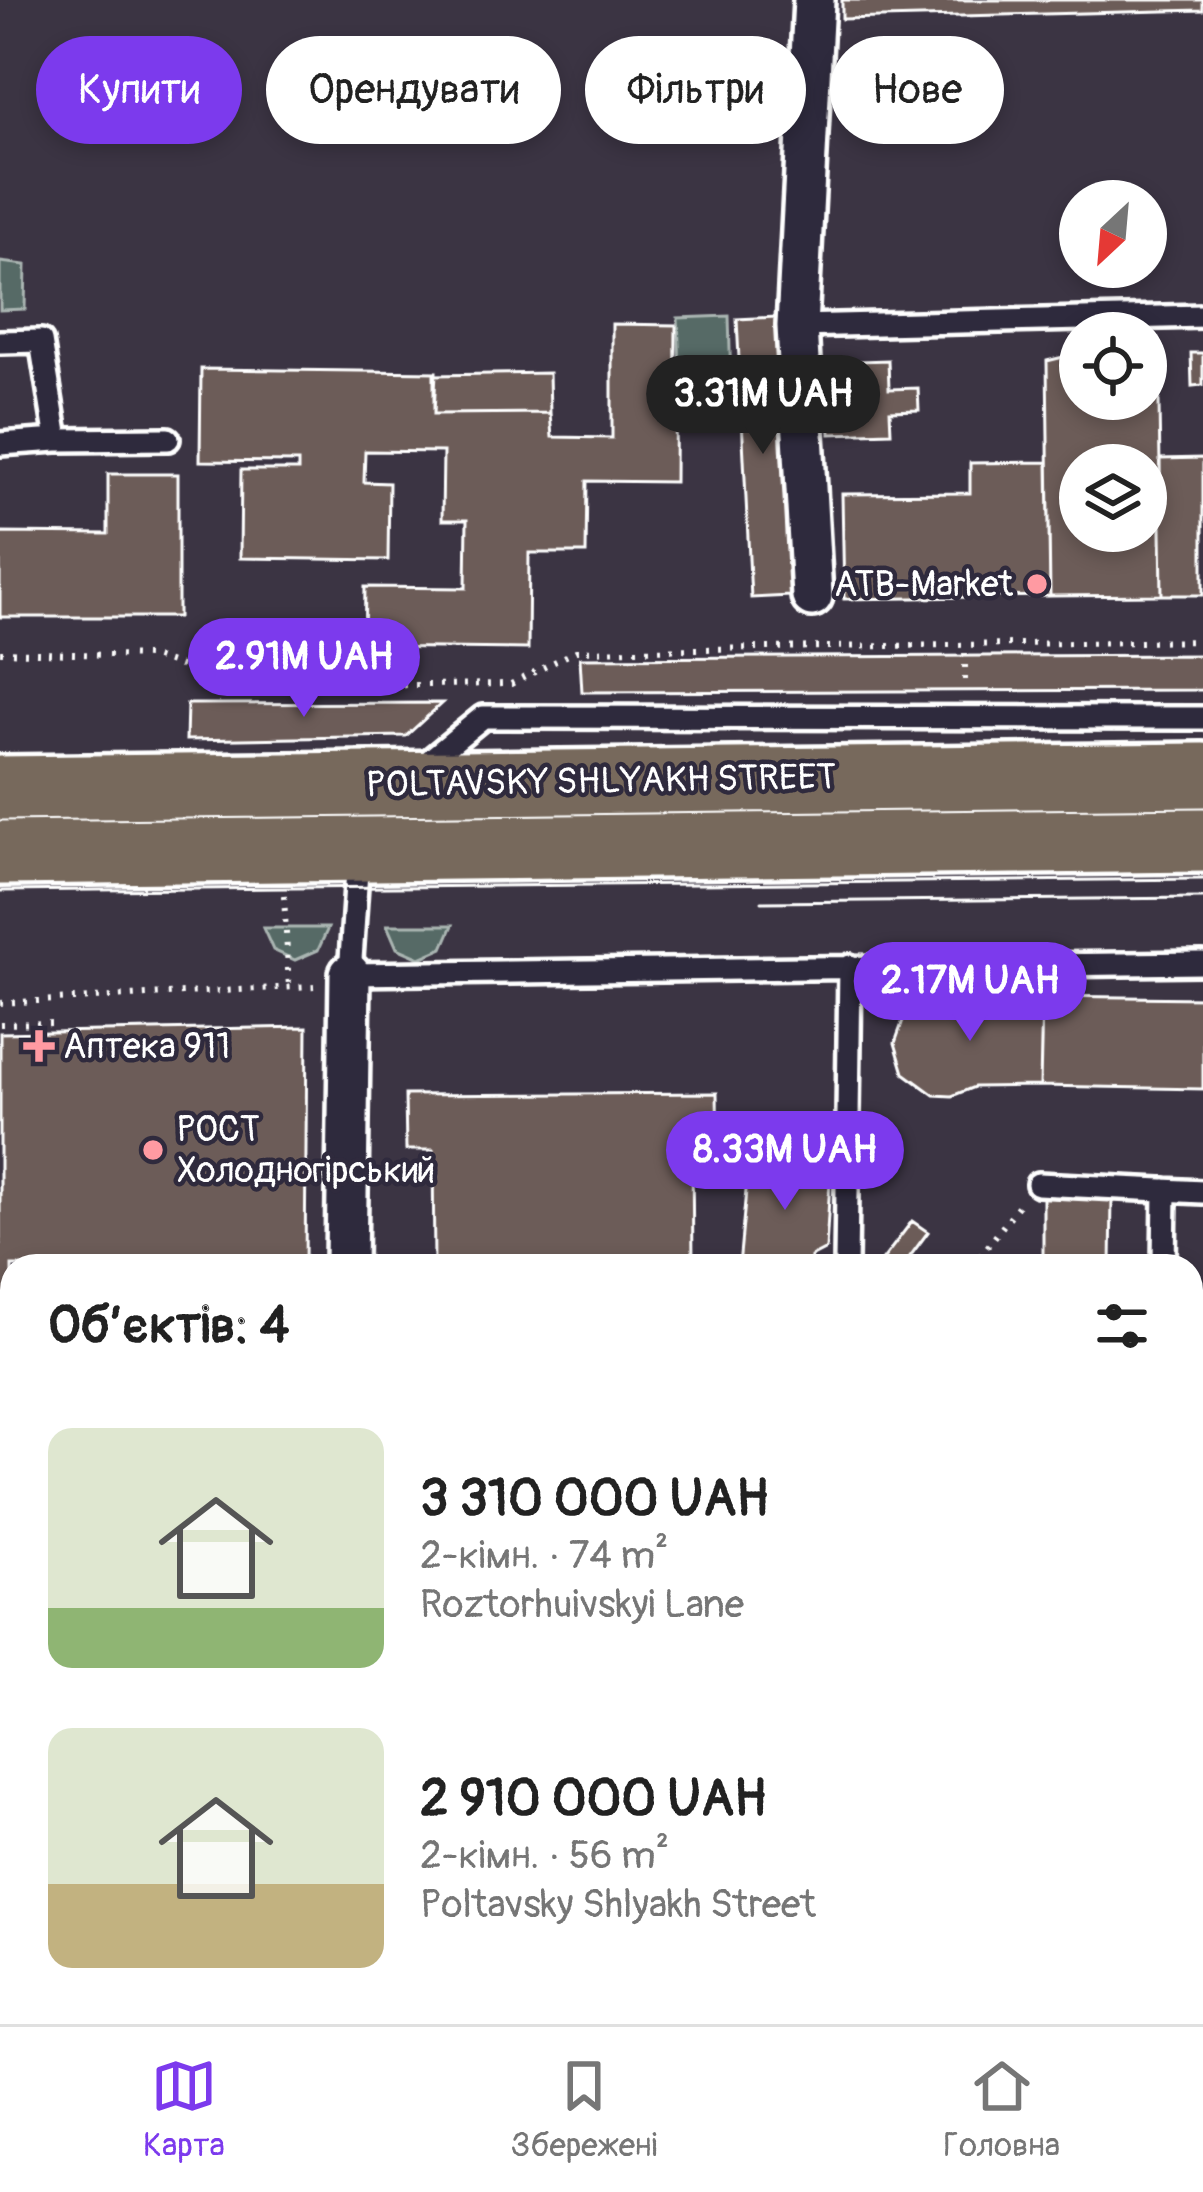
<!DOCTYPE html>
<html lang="uk">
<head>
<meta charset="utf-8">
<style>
  :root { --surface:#fff; --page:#f6f6f6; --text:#222; --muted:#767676; --line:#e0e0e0; --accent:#7c3aed }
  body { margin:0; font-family:Pangolin,sans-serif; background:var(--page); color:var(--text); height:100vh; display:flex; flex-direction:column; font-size:45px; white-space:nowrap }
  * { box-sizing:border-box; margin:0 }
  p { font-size:39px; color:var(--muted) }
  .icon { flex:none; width:66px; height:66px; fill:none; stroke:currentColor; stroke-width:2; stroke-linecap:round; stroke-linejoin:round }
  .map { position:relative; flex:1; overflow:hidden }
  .sheet { position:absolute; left:0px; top:1254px; width:1203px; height:771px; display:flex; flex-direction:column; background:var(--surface); border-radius:36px 36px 0 0; box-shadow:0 6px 18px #0003 }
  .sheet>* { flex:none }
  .guide { position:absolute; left:36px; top:36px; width:1131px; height:108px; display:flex; gap:24px }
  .needle { width:78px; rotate:206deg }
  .fabs { position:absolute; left:1059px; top:180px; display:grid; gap:24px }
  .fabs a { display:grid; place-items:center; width:108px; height:108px; border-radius:50%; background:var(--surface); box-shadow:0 6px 18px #0003; font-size:60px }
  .price { position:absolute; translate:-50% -102px; padding:0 27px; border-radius:42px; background:var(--accent); color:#fff; font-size:39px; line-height:78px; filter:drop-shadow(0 3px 6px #0008) }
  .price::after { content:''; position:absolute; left:50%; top:72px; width:36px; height:27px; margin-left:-18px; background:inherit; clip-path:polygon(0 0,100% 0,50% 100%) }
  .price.on { background:#222; color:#fff }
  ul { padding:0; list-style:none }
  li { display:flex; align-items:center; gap:36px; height:300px; padding:0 48px }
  li span { display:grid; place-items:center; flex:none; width:336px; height:240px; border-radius:24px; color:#555 }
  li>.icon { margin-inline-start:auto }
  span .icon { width:144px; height:144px; fill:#fffc; stroke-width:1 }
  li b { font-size:51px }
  h2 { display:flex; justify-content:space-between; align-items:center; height:144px; padding:0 48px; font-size:51px }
  .chip { padding:0 42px; border-radius:54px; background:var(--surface); box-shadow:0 6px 18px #0003; font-size:42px; line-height:108px }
  .chip.on { background:var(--accent); color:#fff }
  .tab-bar { display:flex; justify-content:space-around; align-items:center; height:168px; border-top:3px solid var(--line); background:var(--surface); font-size:33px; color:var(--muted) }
  .tab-bar a { display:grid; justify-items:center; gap:6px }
  .tab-bar .on { color:var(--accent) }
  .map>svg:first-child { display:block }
  .green { fill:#566b66; stroke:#aab5b2; stroke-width:3 }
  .building { fill:#6c5c59; stroke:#fff; stroke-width:3; fill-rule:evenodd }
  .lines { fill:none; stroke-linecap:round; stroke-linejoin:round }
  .service-casing { stroke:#fff; stroke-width:30 }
  .minor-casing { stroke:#fff; stroke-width:48 }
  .primary-casing { stroke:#fff; stroke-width:72 }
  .path { stroke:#fff; stroke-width:6; stroke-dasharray:3 9; stroke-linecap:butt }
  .service { stroke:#2f2a3d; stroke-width:21 }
  .minor { stroke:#2f2a3d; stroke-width:39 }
  .primary { stroke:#77695c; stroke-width:63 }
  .tram { stroke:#fff; stroke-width:3 }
  .poi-dot { fill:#ff9aa2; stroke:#2f2a3d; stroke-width:4.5 }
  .labels { text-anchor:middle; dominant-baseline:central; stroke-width:9; stroke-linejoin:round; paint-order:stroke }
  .poi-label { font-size:36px; fill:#fff; stroke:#2f2a3d; text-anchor:start }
  .street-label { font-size:36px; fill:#fff; stroke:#2f2a3d }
</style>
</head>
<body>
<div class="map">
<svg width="1203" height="2024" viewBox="0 0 1203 2024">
  <rect width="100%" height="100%" fill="#3b3443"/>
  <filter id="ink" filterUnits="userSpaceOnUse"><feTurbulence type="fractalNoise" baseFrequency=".00833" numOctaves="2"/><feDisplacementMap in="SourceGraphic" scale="24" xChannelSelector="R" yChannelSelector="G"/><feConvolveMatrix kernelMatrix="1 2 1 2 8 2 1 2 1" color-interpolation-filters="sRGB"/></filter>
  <g filter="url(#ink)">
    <!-- green -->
    <path class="green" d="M0,262L26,265L25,309L0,310Z
      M729,316L732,419L682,421L678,318Z
      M387,925H453L443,948L420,958L397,948Z
      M263,928H328L318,950L295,960L273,950Z
      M1203,1895V2024H1176V2013H1191V1902Z"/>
    <!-- building -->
    <path class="building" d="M842,0H1203V10L842,19Z
      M776,317L790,596L751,598L737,319Z
      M612,324L676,325L675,482L587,481L586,553H529L528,649L364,647L365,587L466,588L467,520H442L443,452L365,451L364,482L389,483L388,560L240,558L241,470H298V462L200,461L201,369L436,372L434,414L550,413L552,437L612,438Z
      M1146,338H1158L1162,595L1050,596L1047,361L1080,353V399H1146ZM1080,465H1146V531H1080Z
      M1191,353H1203V385L1192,386Z
      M888,360L889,389L918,388L919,410L890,411L891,432L830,434L828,362Z
      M549,373L550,413L434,414V375Z
      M1203,458V595H1162L1160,459Z
      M1048,462L1050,596L844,599L842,494L970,493V463Z
      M108,474H178V617H0V533L108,534Z
      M1203,655V690L582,692L580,658Z
      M442,703L406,736L186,740L187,704Z
      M961,993L977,1000L1042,1004L1040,1086L974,1087L952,1096L934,1095L904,1073L895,1043L907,1009L931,994Z
      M1042,996L1203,998V1089L1040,1086Z
      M307,1027L305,1266H12V1466L0,1467V1033Z
      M717,1093L718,1151H692L693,1266H434L433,1150H406L405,1095Z
      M749,1158L831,1163L826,1249L811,1257L810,1266H739Z
      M1043,1196L1112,1197L1111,1266H1043Z
      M912,1221L928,1232L903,1266H878Z
      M0,1783L12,1788V1854L0,1849Z
      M504,2013H545V2024H503Z
      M644,2013H710V2024H644Z
      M1035,2013H1104V2024H1035Z"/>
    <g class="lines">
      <!-- service casing -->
      <g class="service-casing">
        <path id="service" d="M797,326L1203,316
          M0,342L41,341L57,440L0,444
          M57,440L168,439
          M418,770L483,717L1203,718
          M358,856L350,974L1203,963
          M1038,1184L1203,1192
          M846,1266L850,966
          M1164,1266L1165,1190
          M0,1499H12
          M1191,1520L1203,1521
          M591,2024V2013
          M1146,2024V2013"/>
      </g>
      <!-- minor casing -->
      <g class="minor-casing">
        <path id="minor" d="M812,596L797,326L814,0
          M346,1266L350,974
          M0,1952L12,1954"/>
      </g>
      <!-- primary casing -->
      <g class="primary-casing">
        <path id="primary" d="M0,788L1203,775
          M0,853L1203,840"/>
      </g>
      <!-- path -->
      <path class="path" d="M0,652L150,656L244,687L511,684L576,651L1203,641
        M965,680V645
        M284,896L289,988
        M0,1003L314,986
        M0,1024L58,1023
        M973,1266L1021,1202
        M1191,1875L1203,1867
        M799,2013V2024
        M872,2024V2013
        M945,2024V2013"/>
      <!-- service -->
      <use href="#service" class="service"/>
      <!-- minor -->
      <use href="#minor" class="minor"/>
      <!-- primary -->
      <use href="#primary" class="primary"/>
      <!-- tram -->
      <path class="tram" d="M0,891L1203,879
        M762,902L1203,898"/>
    </g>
  </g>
  <!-- markers -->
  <g class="poi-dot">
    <circle cx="1037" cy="584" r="12"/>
    <path d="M33 1028h12v12h12v12h-12v12h-12v-12h-12v-12h12z"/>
    <circle cx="153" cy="1150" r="12"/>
  </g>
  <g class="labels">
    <!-- poi labels -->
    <g class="poi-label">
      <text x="1013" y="584" text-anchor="end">ATB-Market</text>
      <text x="63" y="1046">Аптека 911</text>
      <text x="177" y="1129">РОСТ<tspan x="177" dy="41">Холодногірський</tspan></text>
    </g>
    <!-- street labels -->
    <g class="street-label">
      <text transform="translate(601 781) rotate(-1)">POLTAVSKY SHLYAKH STREET</text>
    </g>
  </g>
</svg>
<div class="fabs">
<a><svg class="needle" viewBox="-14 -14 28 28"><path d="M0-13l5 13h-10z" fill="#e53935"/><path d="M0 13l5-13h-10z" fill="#767676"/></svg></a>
<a><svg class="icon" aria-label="locate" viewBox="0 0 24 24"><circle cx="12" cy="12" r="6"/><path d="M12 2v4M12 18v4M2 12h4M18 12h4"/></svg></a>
<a><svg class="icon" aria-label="layers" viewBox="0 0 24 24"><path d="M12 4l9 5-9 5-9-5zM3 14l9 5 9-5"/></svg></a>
</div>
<b class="price on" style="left:763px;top:457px">3.31M UAH</b>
<b class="price" style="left:304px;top:720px">2.91M UAH</b>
<b class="price" style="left:970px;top:1044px">2.17M UAH</b>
<b class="price" style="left:785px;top:1213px">8.33M UAH</b>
<div class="guide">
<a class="chip on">Купити</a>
<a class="chip">Орендувати</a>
<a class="chip">Фільтри</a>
<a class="chip">Нове</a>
</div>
<section class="sheet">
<h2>Об’єктів: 4<svg class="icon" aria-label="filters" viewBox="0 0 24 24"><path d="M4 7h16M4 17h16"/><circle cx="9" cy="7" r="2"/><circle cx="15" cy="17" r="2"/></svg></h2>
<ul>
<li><span style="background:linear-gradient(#dfe7d0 75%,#8fb573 0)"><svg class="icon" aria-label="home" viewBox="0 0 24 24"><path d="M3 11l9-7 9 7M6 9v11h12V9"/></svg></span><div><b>3 310 000 UAH</b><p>2-кімн. · 74 m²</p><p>Roztorhuivskyi Lane</p></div></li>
<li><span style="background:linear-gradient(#dfe7d0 65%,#c2b280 0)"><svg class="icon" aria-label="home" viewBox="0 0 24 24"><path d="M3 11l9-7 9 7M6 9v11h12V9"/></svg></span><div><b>2 910 000 UAH</b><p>2-кімн. · 56 m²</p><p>Poltavsky Shlyakh Street</p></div></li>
</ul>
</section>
</div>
<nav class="tab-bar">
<a class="on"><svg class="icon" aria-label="map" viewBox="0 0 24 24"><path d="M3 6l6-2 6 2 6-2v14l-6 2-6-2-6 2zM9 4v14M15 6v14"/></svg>Карта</a>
<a><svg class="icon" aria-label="saved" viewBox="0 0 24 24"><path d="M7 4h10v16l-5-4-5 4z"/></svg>Збережені</a>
<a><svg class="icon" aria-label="home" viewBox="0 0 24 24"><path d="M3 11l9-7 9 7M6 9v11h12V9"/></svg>Головна</a>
</nav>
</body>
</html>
